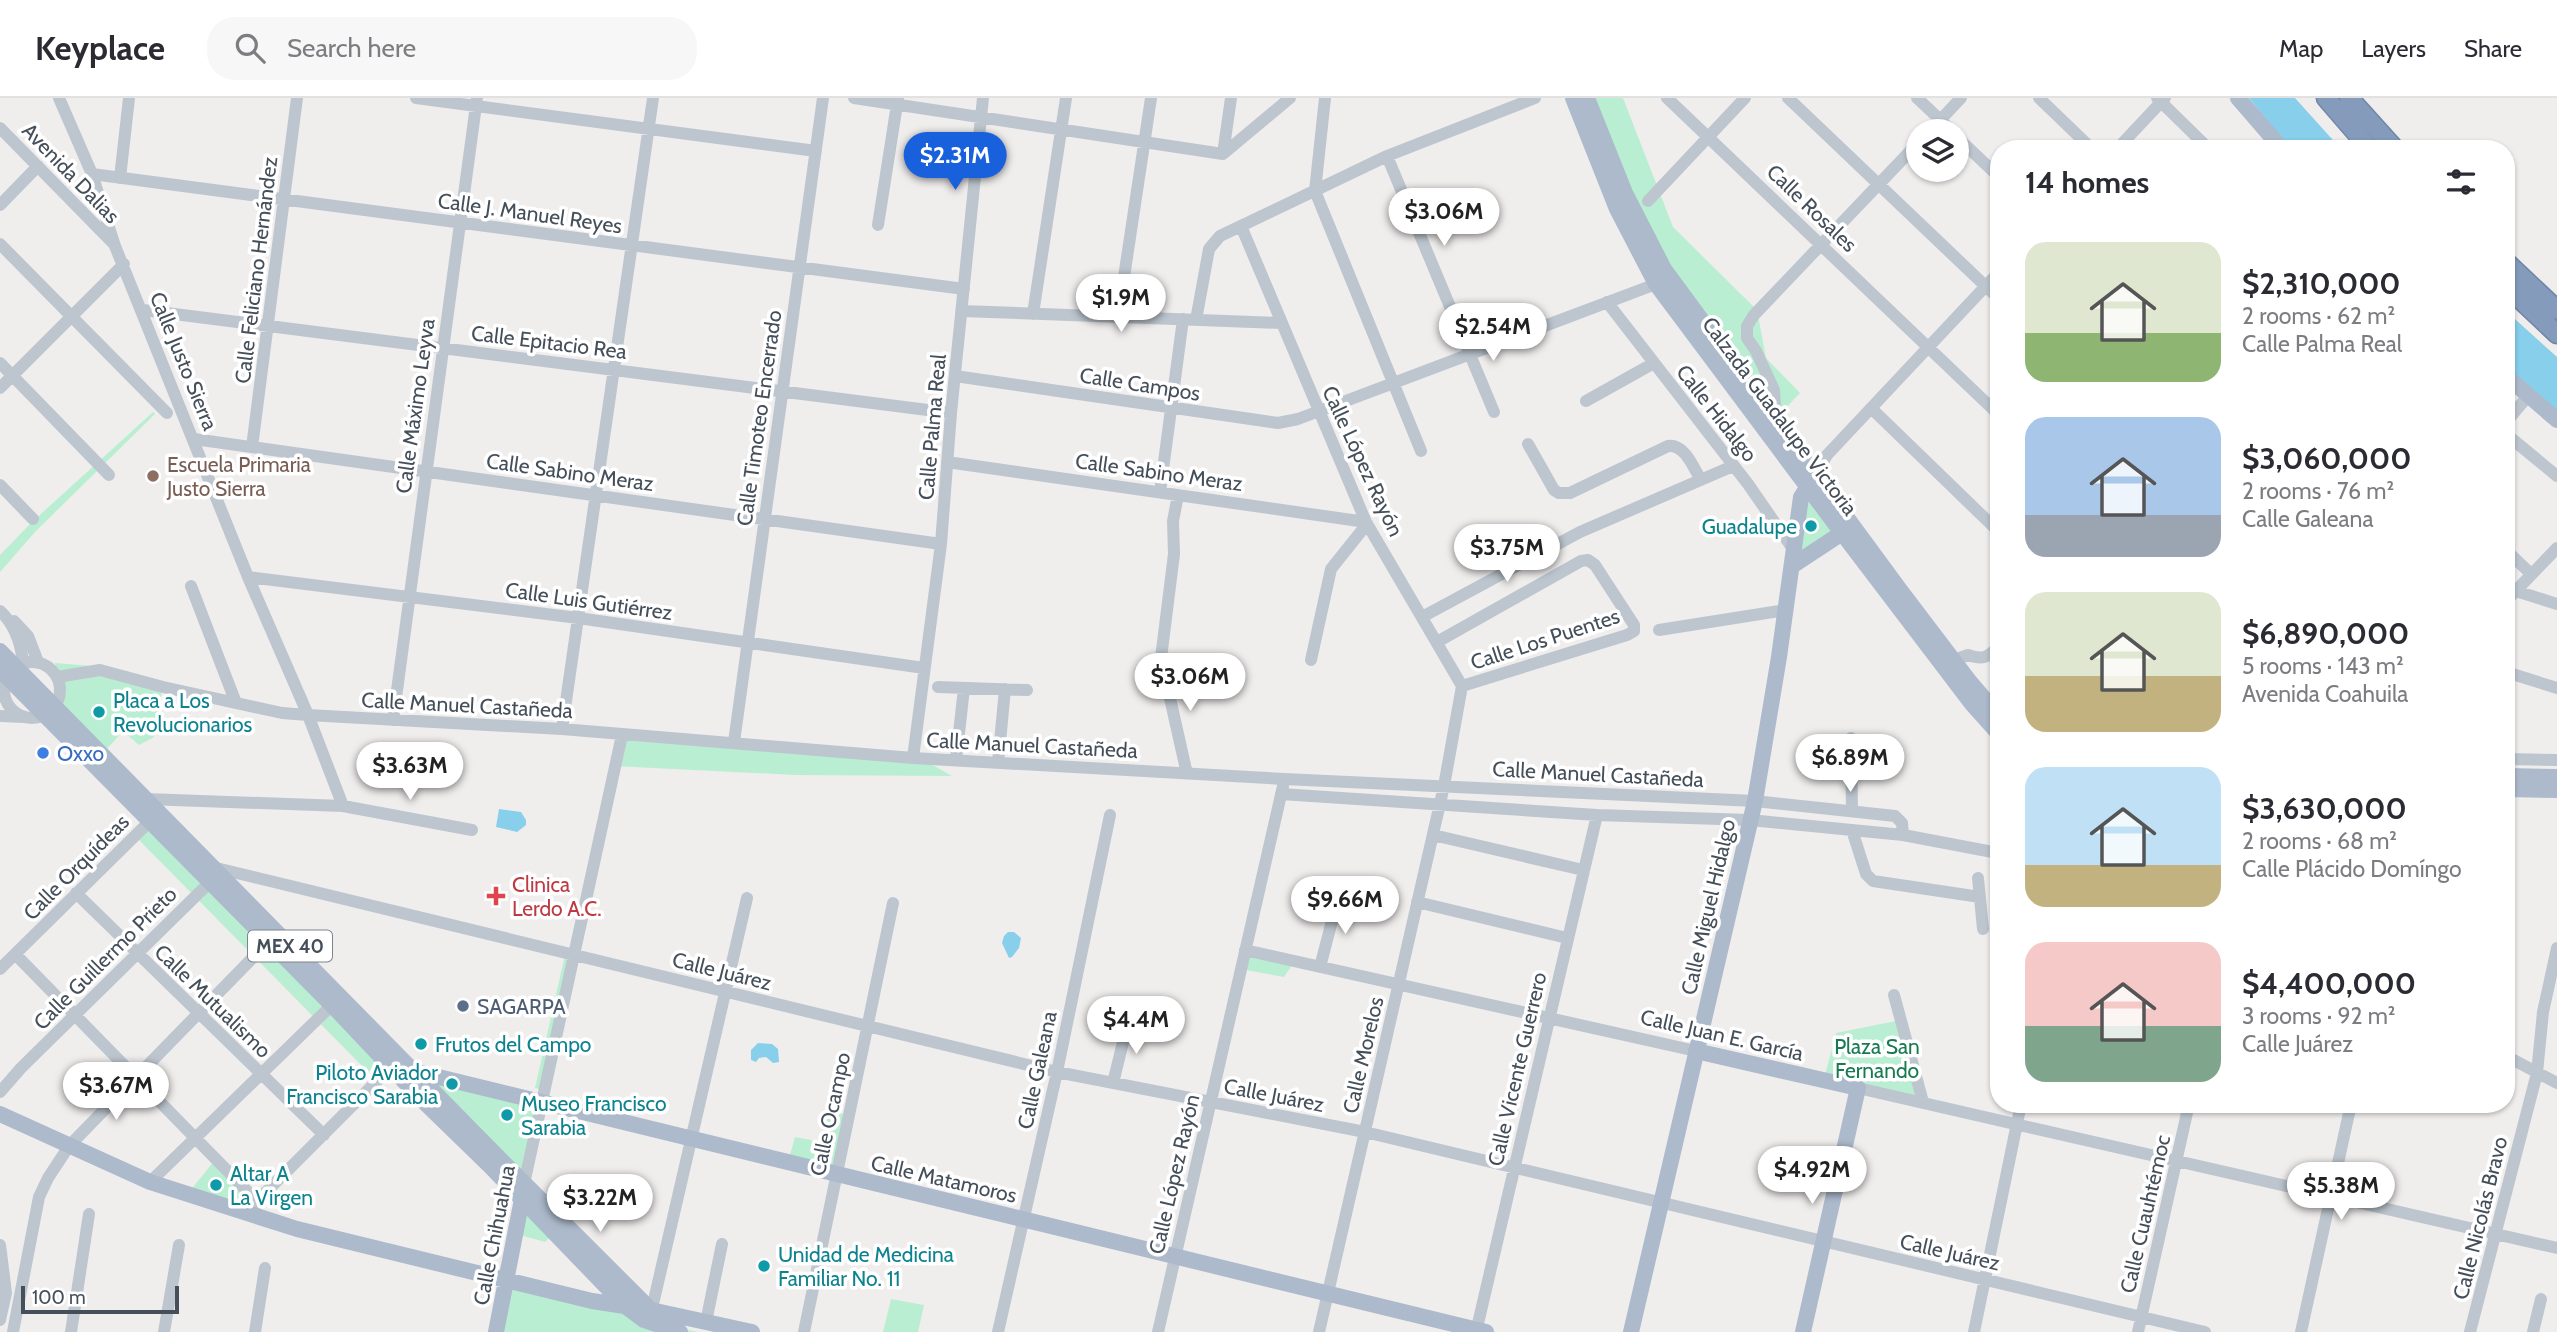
<!DOCTYPE html>
<html lang="en">
<head>
<meta charset="utf-8">
<style>
  :root { --surface:#fff; --page:#f7f7f7; --text:#2b2b33; --muted:#7c7c81; --line:#e1e1e2; --accent:#1960dd }
  body { margin:0; font-family:Cabin,sans-serif; background:var(--page); color:var(--text); height:100vh; display:flex; flex-direction:column; font-size:26px; white-space:nowrap }
  * { box-sizing:border-box; margin:0 }
  p { font-size:23px; color:var(--muted) }
  .icon { flex:none; width:38px; height:38px; fill:none; stroke:currentColor; stroke-width:2; stroke-linecap:round; stroke-linejoin:round }
  .map { position:relative; flex:1; overflow:hidden }
  .panel { position:absolute; left:1990px; top:42px; width:525px; height:973px; display:flex; flex-direction:column; background:var(--surface); border-radius:28px; box-shadow:0 2px 5px #0004 }
  .panel>* { flex:none }
  .buttons { position:absolute; left:1906px; top:21px; display:grid; gap:14px }
  .buttons a { display:grid; place-items:center; width:63px; height:63px; border-radius:50%; background:var(--surface); box-shadow:0 2px 5px #0004; font-size:35px }
  .scale { position:absolute; left:21px; bottom:18px; width:158px; box-sizing:border-box; padding-left:7px; border:4px solid #454f5a; border-top:0; font-size:19px; line-height:24px; white-space:nowrap; color:#454f5a; -webkit-text-stroke:5px #fff; paint-order:stroke }
  .price { position:absolute; translate:-50% -60px; padding:0 16px; border-radius:24px; background:#fff; color:#222; font-size:23px; line-height:46px; filter:drop-shadow(0 2px 4px #0008) }
  .price::after { content:''; position:absolute; left:50%; top:42px; width:21px; height:16px; margin-left:-10px; background:inherit; clip-path:polygon(0 0,100% 0,50% 100%) }
  .price.active { background:var(--accent); color:#fff }
  ul { padding:0; list-style:none }
  li { display:flex; align-items:center; gap:21px; height:175px; padding:0 35px }
  li span { display:grid; place-items:center; flex:none; width:196px; height:140px; border-radius:21px; color:#555 }
  li>.icon { margin-inline-start:auto }
  span .icon { width:84px; height:84px; fill:#fffc; stroke-width:1 }
  li b { font-size:30px }
  h2 { display:flex; justify-content:space-between; align-items:center; height:84px; padding:0 35px; font-size:30px }
  header { display:flex; align-items:center; gap:42px; box-sizing:border-box; height:98px; padding:0 35px; background:var(--surface); border-bottom:2px solid var(--line) }
  header strong { font-size:33px }
  nav { display:flex; gap:38px; margin-inline-start:auto; font-size:24px }
  .search { width:490px; height:63px; background:var(--page); display:flex; align-items:center; gap:18px; box-sizing:border-box; padding:0 24px; border-radius:28px; color:var(--muted); font-size:26px }
  .map>svg:first-child { display:block }
  .green { fill:#baeed2 }
  .water { fill:#87cfeb }
  .lines { fill:none; stroke-linecap:round; stroke-linejoin:round }
  .highway-casing { stroke:#6f86a8; stroke-width:21 }
  .minor { stroke:#bdc6cf; stroke-width:12 }
  .major { stroke:#acbacc; stroke-width:16 }
  .highway { stroke:#849bbc; stroke-width:18 }
  .education-dot { fill:#8d6e63; stroke:#fff; stroke-width:2.5 }
  .culture-dot { fill:#0f9aa8; stroke:#fff; stroke-width:2.5 }
  .shop-dot { fill:#3f7fe0; stroke:#fff; stroke-width:2.5 }
  .health-dot { fill:#e0444e; stroke:#fff; stroke-width:2.5 }
  .service-dot { fill:#5c6f8a; stroke:#fff; stroke-width:2.5 }
  .labels { text-anchor:middle; dominant-baseline:central; stroke-width:7; stroke-linejoin:round; paint-order:stroke }
  .shield { fill:#fff; stroke:#7d848c; stroke-width:2 }
  .shield-label { font-size:19px; font-weight:bold; fill:#454f5a }
  .street-label { font-size:21px; fill:#454f5a; stroke:#fff }
  .education-label { font-size:21px; fill:#785e54; stroke:#fff; text-anchor:start }
  .culture-label { font-size:21px; fill:#0d838f; stroke:#fff; text-anchor:start }
  .shop-label { font-size:21px; fill:#366cbe; stroke:#fff; text-anchor:start }
  .health-label { font-size:21px; fill:#be3a42; stroke:#fff; text-anchor:start }
  .service-label { font-size:21px; fill:#4e5e75; stroke:#fff; text-anchor:start }
  .park-label { font-size:21px; fill:#177a50; stroke:#fff }
</style>
</head>
<body>
<header>
<strong>Keyplace</strong>
<div class="search"><svg class="icon" aria-label="search" viewBox="0 0 24 24"><circle cx="10" cy="10" r="6"/><path d="M15 15l6 6"/></svg>Search here</div>
<nav><a>Map</a><a>Layers</a><a>Share</a></nav>
</header>
<div class="map">
<svg width="2557" height="1234" viewBox="0 0 2557 1234">
  <rect width="100%" height="100%" fill="#f0eded"/>
  <!-- green -->
  <path class="green" d="M1595,0H1623L1673,129L1757,212L1766,260L1800,295L1776,320L1643,132Z
    M153,314L155,316L36,433L0,474V457L31,425Z
    M1806,392L1839,435L1793,465Z
    M55,565L92,568L163,586L154,639L139,647L123,633L105,653L54,603L60,589Z
    M621,634L917,658L952,678L795,677L613,668Z
    M152,727L382,961L368,974L138,741Z
    M1245,852L1295,863L1284,879L1241,871Z
    M565,857H574L544,992L535,990Z
    M1901,922L1924,1004L1824,981L1836,935Z
    M414,973L542,1005L524,1084Z
    M828,1013L848,1017L836,1075L788,1064L795,1039L821,1044Z
    M218,1058L260,1098L251,1118L186,1098Z
    M524,1102L556,1134L545,1144L516,1136Z
    M507,1178L666,1227L698,1234H496Z
    M891,1201L924,1207L918,1234H883Z"/>
  <!-- water -->
  <path class="water" d="M2249,0H2295L2341,51H2290Z
    M2506,213L2557,259V313L2506,269Z
    M499,711L521,714L526,722V727L517,734L496,729Z
    M1008,834H1014L1021,840L1019,850L1012,859L1009,860L1002,845L1004,838Z
    M758,945L772,946L778,951L779,964L773,965L766,959L759,960L756,964L751,962V952Z"/>
  <g class="lines">
    <!-- highway casing -->
    <g class="highway-casing">
      <path id="highway" d="M2326,0L2370,51
        M2349,0L2395,51
        M2506,164L2557,212
        M2506,188L2557,236"/>
    </g>
    <!-- minor -->
    <path class="minor" d="M59,0L92,76L115,148L248,479L308,617L343,708
      M416,0L816,53
      M854,0L1223,56L1290,0
      M1325,0L1315,93L1421,353
      M1667,0L1998,316
      M1788,0L1998,200
      M1917,0L1952,33
      M2039,0L2092,51
      M2157,0L2209,51
      M0,30L113,145
      M1930,33L1961,0
      M1956,38L1998,78
      M2117,51L2165,0
      M1223,56L1231,0
      M1387,58L1494,314
      M92,76L964,191
      M120,80L129,0
      M1648,103L1745,0
      M0,107L38,68
      M878,127L898,0
      M1241,128L1366,424L1462,588L1444,688L1319,1234
      M0,146L167,315
      M1607,204L1748,386L1793,451
      M143,212L951,315
      M962,213L1281,225
      M1033,216L1066,0
      M1118,219L1151,0
      M1196,222L1209,151L1220,138L1387,58L1535,0
      M0,265L109,377
      M955,278L1278,325L1298,321L1656,186
      M0,290L124,166
      M1586,303L1654,265
      M1871,310L1998,433
      M1770,316L1775,306L1774,292L1756,253L1747,240V228L1754,217L1918,45
      M2506,324L2528,298
      M2506,336L2557,378
      M194,341L941,446
      M1528,346L1554,392L1559,395H1570L1668,348C1685,346 1693,369 1701,382
      M252,349L297,0
      M947,364L1366,424
      M1816,376L1827,357L1998,175
      M0,387L33,421
      M1160,394L1183,221
      M1178,397L1173,423L1174,456L1161,560L1187,676
      M2506,452L2531,476
      M248,479L578,520L924,570
      M191,488L236,605
      M2516,493L2557,506
      M2506,503L2557,450
      M0,513C15,527 21,545 23,565
      M1422,519L1580,434L1733,368
      M14,523L28,538L38,564
      M1659,532L1786,512
      M1437,544L1581,463L1588,462L1595,467L1634,527V533L1627,537L1462,588
      M1311,562L1331,471L1367,426
      M1954,562L1968,557C1983,562 1987,560 1998,549
      M4 592a28 28 0 1 1 56 0a28 28 0 1 1-56 0Z
      M2506,574L2557,590
      M57,579L100,572L163,589L282,615L308,617L562,631L913,660L1284,681L1755,703L1895,718L1902,725L1903,737
      M938,589L1027,592
      M0,618L24,619
      M393,622L477,0
      M562,631L653,0
      M1851,640L1852,713
      M734,644L823,0
      M913,660L941,446L951,315L983,0
      M2506,661L2557,662
      M956,662L964,590
      M998,665L1005,591
      M1281,696L1597,717L1750,722L1903,737L1998,755
      M146,701L343,708L472,732
      M1852,732L1866,776L1873,783L1980,799
      M1433,737L1583,772
      M212,769L1057,974L1365,1034L2205,1234
      M1978,780L1983,831
      M76,795L324,1037
      M1417,804L1567,840
      M1245,852L1696,953
      M15,856L257,1103
      M1320,869L1338,800
      M0,871L150,723
      M1894,897L1923,1004
      M2506,958L2557,985
      M1113,985L1128,924
      M1858,990L2557,1150
      M0,994L21,970L209,785
      M150,1084L332,907
      M524,1086L622,637
      M255,1109L257,1103L391,969
      M0,1147L6,1195L0,1222
      M648,1216L654,1202L747,800
      M706,1224L722,1146
      M13,1234L39,1099L48,1080L69,1048L269,843
      M71,1234L89,1116
      M164,1234L179,1147
      M255,1234L265,1170
      M804,1234L893,805
      M998,1234L1057,974L1110,717
      M1158,1234L1283,688
      M1476,1234L1597,717
      M1974,1234L2021,1006
      M2138,1234L2189,1006
      M2301,1234L2351,1006
      M2470,1234L2537,975L2543,914L2557,850
      M2533,1234L2541,1201"/>
    <!-- major -->
    <path class="major" d="M1573,0L1617,111L1656,186L1842,435L1972,606L1998,635
      M1587,0L1625,95L1664,171L1900,492L1970,584L1998,617
      M2238,0L2282,51
      M2506,278L2557,322
      M1792,468L1842,435
      M0,553L501,1062L651,1212
      M0,572L332,907L419,999L490,1068L624,1207L644,1222L680,1234
      M2506,678L2557,679
      M2506,691L2557,692
      M1696,953L1858,990L1803,1234
      M391,969L405,973H414L1486,1234
      M0,1016L150,1084L297,1131L592,1203L651,1212L752,1234
      M496,1234L523,1096
      M1631,1234L1755,703L1779,559L1801,399L1816,376"/>
    <!-- highway -->
    <use href="#highway" class="highway"/>
  </g>
  <!-- markers -->
  <circle class="education-dot" cx="153" cy="378" r="7"/>
  <g class="culture-dot">
    <circle cx="1811" cy="428" r="7"/>
    <circle cx="99" cy="614" r="7"/>
    <circle cx="421" cy="946" r="7"/>
    <circle cx="452" cy="986" r="7"/>
    <circle cx="507" cy="1017" r="7"/>
    <circle cx="216" cy="1087" r="7"/>
    <circle cx="764" cy="1168" r="7"/>
  </g>
  <circle class="shop-dot" cx="43" cy="655" r="7"/>
  <path class="health-dot" d="M492.5 787.5h7v7h7v7h-7v7h-7v-7h-7v-7h7z"/>
  <circle class="service-dot" cx="463" cy="908" r="7"/>
  <g class="labels">
    <!-- shield labels -->
    <rect class="shield" x="248" y="832.5" width="84" height="31" rx="5"/>
    <g class="shield-label">
      <text x="290" y="848">MEX 40</text>
    </g>
    <!-- street labels -->
    <g class="street-label">
      <text transform="translate(71 75) rotate(46)">Avenida Dalias</text>
      <text transform="translate(1812 110) rotate(44)">Calle Rosales</text>
      <text transform="translate(530 115) rotate(8)">Calle J. Manuel Reyes</text>
      <text transform="translate(256 172) rotate(-83)">Calle Feliciano Hernández</text>
      <text transform="translate(549 244) rotate(7)">Calle Epitacio Rea</text>
      <text transform="translate(184 263) rotate(68)">Calle Justo Sierra</text>
      <text transform="translate(1140 286) rotate(9)">Calle Campos</text>
      <text transform="translate(415 308) rotate(-82)">Calle Máximo Leyva</text>
      <text transform="translate(1717 315) rotate(52)">Calle Hidalgo</text>
      <text transform="translate(1780 318) rotate(53)">Calzada Guadalupe Victoria</text>
      <text transform="translate(759 320) rotate(-82)">Calle Timoteo Encerrado</text>
      <text transform="translate(932 329) rotate(-85)">Calle Palma Real</text>
      <text transform="translate(1363 363) rotate(65)">Calle López Rayón</text>
      <text transform="translate(570 374) rotate(8)">Calle Sabino Meraz</text>
      <text transform="translate(1159 374) rotate(8)">Calle Sabino Meraz</text>
      <text transform="translate(589 503) rotate(8)">Calle Luis Gutiérrez</text>
      <text transform="translate(1545 541) rotate(-18)">Calle Los Puentes</text>
      <text transform="translate(467 607) rotate(3)">Calle Manuel Castañeda</text>
      <text transform="translate(1032 647) rotate(3)">Calle Manuel Castañeda</text>
      <text transform="translate(1598 676) rotate(3)">Calle Manuel Castañeda</text>
      <text transform="translate(76 769) rotate(-45)">Calle Orquídeas</text>
      <text transform="translate(1708 809) rotate(-77)">Calle Miguel Hidalgo</text>
      <text transform="translate(105 860) rotate(-45)">Calle Guillermo Prieto</text>
      <text transform="translate(722 873) rotate(14)">Calle Juárez</text>
      <text transform="translate(213 903) rotate(44)">Calle Mutualismo</text>
      <text transform="translate(1722 937) rotate(13)">Calle Juan E. García</text>
      <text transform="translate(1363 957) rotate(-77)">Calle Morelos</text>
      <text transform="translate(1517 971) rotate(-77)">Calle Vicente Guerrero</text>
      <text transform="translate(1037 972) rotate(-78)">Calle Galeana</text>
      <text transform="translate(1274 997) rotate(11)">Calle Juárez</text>
      <text transform="translate(830 1016) rotate(-78)">Calle Ocampo</text>
      <text transform="translate(1174 1076) rotate(-77)">Calle López Rayón</text>
      <text transform="translate(944 1081) rotate(13)">Calle Matamoros</text>
      <text transform="translate(2145 1116) rotate(-77)">Calle Cuauhtémoc</text>
      <text transform="translate(2480 1120) rotate(-76)">Calle Nicolás Bravo</text>
      <text transform="translate(494 1137) rotate(-79)">Calle Chihuahua</text>
      <text transform="translate(1950 1154) rotate(13)">Calle Juárez</text>
    </g>
    <!-- education labels -->
    <g class="education-label">
      <text x="167" y="366">Escuela Primaria<tspan x="167" dy="24">Justo Sierra</tspan></text>
    </g>
    <!-- culture labels -->
    <g class="culture-label">
      <text x="1797" y="428" text-anchor="end">Guadalupe</text>
      <text x="113" y="602">Placa a Los<tspan x="113" dy="24">Revolucionarios</tspan></text>
      <text x="435" y="946">Frutos del Campo</text>
      <text x="438" y="974" text-anchor="end">Piloto Aviador<tspan x="438" dy="24">Francisco Sarabia</tspan></text>
      <text x="521" y="1005">Museo Francisco<tspan x="521" dy="24">Sarabia</tspan></text>
      <text x="230" y="1075">Altar A<tspan x="230" dy="24">La Virgen</tspan></text>
      <text x="778" y="1156">Unidad de Medicina<tspan x="778" dy="24">Familiar No. 11</tspan></text>
    </g>
    <!-- shop labels -->
    <g class="shop-label">
      <text x="57" y="655">Oxxo</text>
    </g>
    <!-- health labels -->
    <g class="health-label">
      <text x="512" y="786">Clinica<tspan x="512" dy="24">Lerdo A.C.</tspan></text>
    </g>
    <!-- service labels -->
    <g class="service-label">
      <text x="477" y="908">SAGARPA</text>
    </g>
    <!-- park labels -->
    <g class="park-label">
      <text x="1877" y="948">Plaza San<tspan x="1877" dy="24">Fernando</tspan></text>
    </g>
  </g>
</svg>
<div class="buttons">
<a><svg class="icon" aria-label="layers" viewBox="0 0 24 24"><path d="M12 4l9 5-9 5-9-5zM3 14l9 5 9-5"/></svg></a>
</div>
<div class="scale">100 m</div>
<b class="price active" style="left:955px;top:94px">$2.31M</b>
<b class="price" style="left:1444px;top:150px">$3.06M</b>
<b class="price" style="left:1121px;top:236px">$1.9M</b>
<b class="price" style="left:1493px;top:265px">$2.54M</b>
<b class="price" style="left:1507px;top:486px">$3.75M</b>
<b class="price" style="left:1190px;top:615px">$3.06M</b>
<b class="price" style="left:1850px;top:696px">$6.89M</b>
<b class="price" style="left:410px;top:704px">$3.63M</b>
<b class="price" style="left:1345px;top:838px">$9.66M</b>
<b class="price" style="left:1136px;top:958px">$4.4M</b>
<b class="price" style="left:116px;top:1024px">$3.67M</b>
<b class="price" style="left:1812px;top:1108px">$4.92M</b>
<b class="price" style="left:2341px;top:1124px">$5.38M</b>
<b class="price" style="left:600px;top:1136px">$3.22M</b>
<section class="panel">
<h2>14 homes<svg class="icon" aria-label="filters" viewBox="0 0 24 24"><path d="M4 7h16M4 17h16"/><circle cx="9" cy="7" r="2"/><circle cx="15" cy="17" r="2"/></svg></h2>
<ul>
<li><span style="background:linear-gradient(#dfe7d0 65%,#8fb573 0)"><svg class="icon" aria-label="home" viewBox="0 0 24 24"><path d="M3 11l9-7 9 7M6 9v11h12V9"/></svg></span><div><b>$2,310,000</b><p>2 rooms · 62 m²</p><p>Calle Palma Real</p></div></li>
<li><span style="background:linear-gradient(#a9c7e8 70%,#9aa5b1 0)"><svg class="icon" aria-label="home" viewBox="0 0 24 24"><path d="M3 11l9-7 9 7M6 9v11h12V9"/></svg></span><div><b>$3,060,000</b><p>2 rooms · 76 m²</p><p>Calle Galeana</p></div></li>
<li><span style="background:linear-gradient(#dfe7d0 60%,#c2b280 0)"><svg class="icon" aria-label="home" viewBox="0 0 24 24"><path d="M3 11l9-7 9 7M6 9v11h12V9"/></svg></span><div><b>$6,890,000</b><p>5 rooms · 143 m²</p><p>Avenida Coahuila</p></div></li>
<li><span style="background:linear-gradient(#bfe0f5 70%,#c2b280 0)"><svg class="icon" aria-label="home" viewBox="0 0 24 24"><path d="M3 11l9-7 9 7M6 9v11h12V9"/></svg></span><div><b>$3,630,000</b><p>2 rooms · 68 m²</p><p>Calle Plácido Domíngo</p></div></li>
<li><span style="background:linear-gradient(#f6c9c9 60%,#7fa58c 0)"><svg class="icon" aria-label="home" viewBox="0 0 24 24"><path d="M3 11l9-7 9 7M6 9v11h12V9"/></svg></span><div><b>$4,400,000</b><p>3 rooms · 92 m²</p><p>Calle Juárez</p></div></li>
</ul>
</section>
</div>
</body>
</html>
